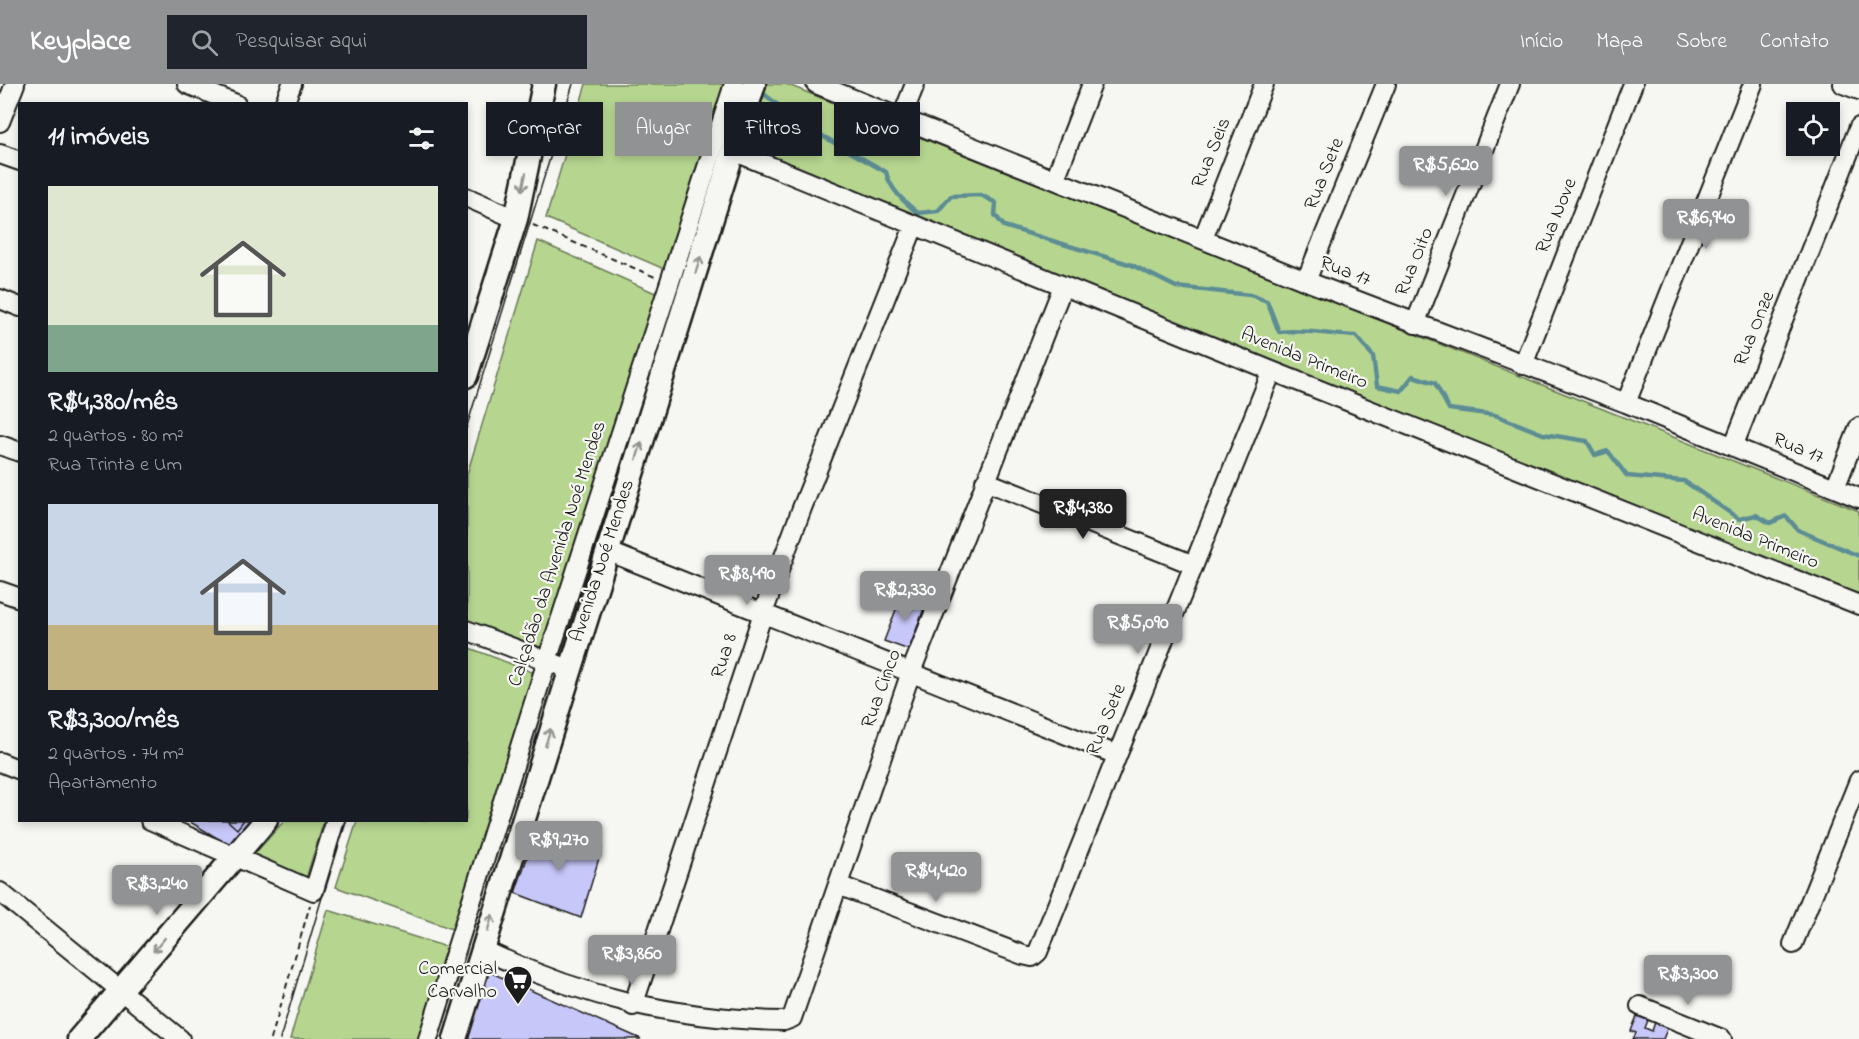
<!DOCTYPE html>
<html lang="pt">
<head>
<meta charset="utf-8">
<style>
  :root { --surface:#171b24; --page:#20242c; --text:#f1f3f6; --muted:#9ea1a6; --accent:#919294 }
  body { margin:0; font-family:"Indie Flower",sans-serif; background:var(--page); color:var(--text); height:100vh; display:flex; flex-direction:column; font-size:22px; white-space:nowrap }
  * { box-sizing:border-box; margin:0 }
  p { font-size:20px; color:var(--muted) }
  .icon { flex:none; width:33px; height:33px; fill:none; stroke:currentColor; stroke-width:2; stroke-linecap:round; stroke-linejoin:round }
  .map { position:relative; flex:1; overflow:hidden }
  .sheet { position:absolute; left:18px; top:18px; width:450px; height:720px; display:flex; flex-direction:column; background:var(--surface); border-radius:0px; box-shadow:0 3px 9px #0003 }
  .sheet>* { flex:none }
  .top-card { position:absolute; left:486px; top:18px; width:570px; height:54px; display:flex; gap:12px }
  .tools { position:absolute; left:1786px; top:18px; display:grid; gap:12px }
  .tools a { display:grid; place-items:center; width:54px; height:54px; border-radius:0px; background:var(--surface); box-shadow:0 3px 9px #0003; font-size:30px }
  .price { position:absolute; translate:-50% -51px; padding:0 14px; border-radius:6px; background:var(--accent); color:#fff; font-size:20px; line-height:39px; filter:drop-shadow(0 2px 3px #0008) }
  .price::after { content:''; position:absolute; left:50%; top:36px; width:18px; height:14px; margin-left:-9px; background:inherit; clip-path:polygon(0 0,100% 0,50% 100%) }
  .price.current { background:#222; color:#fff }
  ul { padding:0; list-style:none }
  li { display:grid; align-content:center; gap:12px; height:318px; padding:0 30px }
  li span { display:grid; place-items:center; height:186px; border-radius:0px; color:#555 }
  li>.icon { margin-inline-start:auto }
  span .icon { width:108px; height:108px; fill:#fffc; stroke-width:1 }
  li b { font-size:26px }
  h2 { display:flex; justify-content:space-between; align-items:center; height:72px; padding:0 30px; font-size:26px }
  .pill { padding:0 21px; border-radius:0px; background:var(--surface); box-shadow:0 3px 9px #0003; font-size:21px; line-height:54px }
  .pill.current { background:var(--accent); color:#fff }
  header { display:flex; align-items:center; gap:36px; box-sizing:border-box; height:84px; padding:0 30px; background:var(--accent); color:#fff }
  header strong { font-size:28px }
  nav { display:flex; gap:33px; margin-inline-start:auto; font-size:21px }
  .search { width:420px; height:54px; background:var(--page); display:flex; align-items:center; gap:15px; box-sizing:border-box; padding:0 21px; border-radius:0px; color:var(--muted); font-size:22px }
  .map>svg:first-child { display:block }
  .green { fill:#b6d690; stroke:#697956; stroke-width:1.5 }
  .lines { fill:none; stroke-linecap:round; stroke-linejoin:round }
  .stream { stroke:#5d8d94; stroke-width:4.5 }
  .building { fill:#c7c7f9; stroke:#1c1c1c; stroke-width:1.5 }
  .minor-casing { stroke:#1c1c1c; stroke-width:22 }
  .major-casing { stroke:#1c1c1c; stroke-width:27 }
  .path { stroke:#1c1c1c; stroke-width:2; stroke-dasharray:6 4.5; stroke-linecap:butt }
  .minor { stroke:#f6f6f2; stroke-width:18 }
  .major { stroke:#f6f6f2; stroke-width:22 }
  .tram { stroke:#1c1c1c; stroke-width:1.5 }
  .oneway { stroke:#949492 }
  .labels { text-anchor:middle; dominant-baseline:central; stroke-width:4.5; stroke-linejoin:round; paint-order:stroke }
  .street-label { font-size:20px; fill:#1c1c1c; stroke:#f6f6f2 }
  .poi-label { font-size:20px; fill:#1c1c1c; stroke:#f6f6f2; text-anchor:end }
</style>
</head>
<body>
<header>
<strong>Keyplace</strong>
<div class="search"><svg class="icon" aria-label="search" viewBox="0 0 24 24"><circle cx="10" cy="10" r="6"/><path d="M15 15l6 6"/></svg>Pesquisar aqui</div>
<nav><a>Início</a><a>Mapa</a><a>Sobre</a><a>Contato</a></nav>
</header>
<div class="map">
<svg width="1859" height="955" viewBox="0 0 1859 955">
  <rect width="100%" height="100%" fill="#f6f6f2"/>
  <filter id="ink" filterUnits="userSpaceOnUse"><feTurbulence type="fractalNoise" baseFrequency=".0167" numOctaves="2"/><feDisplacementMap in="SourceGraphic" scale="12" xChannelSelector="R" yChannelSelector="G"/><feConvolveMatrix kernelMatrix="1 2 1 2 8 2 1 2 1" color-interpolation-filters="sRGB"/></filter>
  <g filter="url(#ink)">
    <!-- green -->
    <path class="green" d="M586,0H738L678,191L546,134Z
      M766,0H786L1859,427V513L750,71Z
      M538,157L671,216L560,574L467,538V390Z
      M467,563L550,595L471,852L336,803L357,737L466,736Z
      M284,737H324L306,794L252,773Z
      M328,826L466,869L439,955H290Z"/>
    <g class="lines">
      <!-- stream -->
      <path class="stream" d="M764,10L803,41L886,88C890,105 904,118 918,129L938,127L951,112L981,111L996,119L995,131L1004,142L1132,181L1176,203L1250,211L1267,217L1279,248C1305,245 1330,251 1356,252L1373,272L1377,302L1401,307L1413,292L1435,299L1449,325L1495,331L1543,350L1587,357L1595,371L1608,367L1627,392L1684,397L1739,435L1756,431L1770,439L1786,432L1798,446L1859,472"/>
    </g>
    <!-- building -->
    <path class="building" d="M902,510L926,519L909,566L884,557Z
      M187,736H255L232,763Z
      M227,736H244L237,745Z
      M538,742L602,764L581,834L515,809Z
      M485,886L641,955H463Z
      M1637,932L1648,936L1645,944L1652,947L1655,938L1668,943L1663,955H1633L1636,949L1631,947Z"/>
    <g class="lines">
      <!-- minor casing -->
      <g class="minor-casing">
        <path id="minor" d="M187,0L236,20
          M816,0L1306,197L1626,319L1859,414
          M1843,0L1859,6
          M284,20L292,0
          M902,33L915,0
          M0,38L15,0
          M733,67L1272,287L1859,521
          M0,70L20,77
          M1055,95L1092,0
          M466,113L516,135
          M1203,155L1264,0
          M1306,197L1386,0
          M0,215L20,223
          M1415,240L1510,0
          M1523,281L1633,0
          M1626,319L1753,0
          M0,361L20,368
          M1733,363L1859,43
          M985,397L1194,481
          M1835,404L1859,343
          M607,467L1117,671
          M0,507L20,514
          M466,546L569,585
          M0,678L20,686
          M150,736L314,807L336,736
          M838,801L1023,871L1032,873L1038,868L1272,287
          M0,808L180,955
          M1793,860L1859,696
          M482,865C580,913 674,935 784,937L792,934L911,588L1063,202
          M633,922L763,529L802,424L914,142
          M1640,922L1722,955
          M428,955L547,577L734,0"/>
      </g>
      <!-- major casing -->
      <g class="major-casing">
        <path id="major" d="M466,292L516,135L544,0
          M79,955L266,736
          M455,955L754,0"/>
      </g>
      <!-- path -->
      <path class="path" d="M533,141L655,193
        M271,955L310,821"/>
      <!-- minor -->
      <use href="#minor" class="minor"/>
      <!-- major -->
      <use href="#major" class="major"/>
      <!-- tram -->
      <path class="tram" d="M466,345L573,0
        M280,955L345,736"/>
    </g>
    <!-- one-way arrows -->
    <defs><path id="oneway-shaft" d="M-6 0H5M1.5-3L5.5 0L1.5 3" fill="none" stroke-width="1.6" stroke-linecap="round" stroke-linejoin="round" transform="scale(1.5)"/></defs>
    <g class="oneway">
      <use href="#oneway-shaft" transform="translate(524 98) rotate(102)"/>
      <use href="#oneway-shaft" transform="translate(698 181) rotate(-73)"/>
      <use href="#oneway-shaft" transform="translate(639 367) rotate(-72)"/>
      <use href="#oneway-shaft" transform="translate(548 653) rotate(-73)"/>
      <use href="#oneway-shaft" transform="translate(490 839) rotate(-73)"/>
      <use href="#oneway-shaft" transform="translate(159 861) rotate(130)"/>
    </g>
  </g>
  <!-- icons -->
  <defs>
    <g id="supermarket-pin" transform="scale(1.5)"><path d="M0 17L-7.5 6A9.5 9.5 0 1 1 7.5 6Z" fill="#1c1c1c" stroke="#f6f6f2"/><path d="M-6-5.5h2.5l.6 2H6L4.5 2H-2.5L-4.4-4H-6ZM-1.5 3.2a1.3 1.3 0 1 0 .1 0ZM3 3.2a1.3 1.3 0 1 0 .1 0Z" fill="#fff"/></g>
  </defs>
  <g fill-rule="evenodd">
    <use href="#supermarket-pin" x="518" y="896"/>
  </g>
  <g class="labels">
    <!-- street labels -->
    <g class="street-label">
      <text transform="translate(1212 69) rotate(-68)">Rua Seis</text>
      <text transform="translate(1325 90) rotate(-68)">Rua Sete</text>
      <text transform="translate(1557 132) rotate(-68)">Rua Nove</text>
      <text transform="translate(1415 178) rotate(-68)">Rua Oito</text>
      <text transform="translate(1345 188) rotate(21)">Rua 17</text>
      <text transform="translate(1755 245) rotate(-68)">Rua Onze</text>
      <text transform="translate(1304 275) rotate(22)">Avenida Primeiro</text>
      <text transform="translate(1798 365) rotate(22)">Rua 17</text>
      <text transform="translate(1755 455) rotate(22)">Avenida Primeiro</text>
      <text transform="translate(558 470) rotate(-72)">Calçadão da Avenida Noé Mendes</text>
      <text transform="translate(603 477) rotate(-72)">Avenida Noé Mendes</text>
      <text transform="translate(725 572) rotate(-72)">Rua 8</text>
      <text transform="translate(882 605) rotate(-70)">Rua Cinco</text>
      <text transform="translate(1107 636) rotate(-68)">Rua Sete</text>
    </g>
    <!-- poi labels -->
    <g class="poi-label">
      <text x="497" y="885">Comercial<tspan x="497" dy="23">Carvalho</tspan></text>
    </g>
  </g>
</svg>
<div class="tools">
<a><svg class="icon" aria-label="locate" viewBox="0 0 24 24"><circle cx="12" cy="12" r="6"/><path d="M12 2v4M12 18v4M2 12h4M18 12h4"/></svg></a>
</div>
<b class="price" style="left:1446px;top:113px">R$5,620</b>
<b class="price" style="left:1706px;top:166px">R$6,940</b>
<b class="price current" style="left:1083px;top:456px">R$4,380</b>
<b class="price" style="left:747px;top:522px">R$8,490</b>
<b class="price" style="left:905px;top:538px">R$2,330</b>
<b class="price" style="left:1138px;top:571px">R$5,090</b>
<b class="price" style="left:559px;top:788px">R$9,270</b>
<b class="price" style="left:936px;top:819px">R$4,420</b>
<b class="price" style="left:157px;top:832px">R$3,240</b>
<b class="price" style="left:632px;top:902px">R$3,860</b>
<b class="price" style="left:1688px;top:922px">R$3,300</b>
<div class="top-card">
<a class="pill">Comprar</a>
<a class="pill current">Alugar</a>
<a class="pill">Filtros</a>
<a class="pill">Novo</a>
</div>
<section class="sheet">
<h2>11 imóveis<svg class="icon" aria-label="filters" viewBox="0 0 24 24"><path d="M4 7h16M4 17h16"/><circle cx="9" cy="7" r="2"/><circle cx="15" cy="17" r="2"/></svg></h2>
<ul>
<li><span style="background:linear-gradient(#dfe7d0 75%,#7fa58c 0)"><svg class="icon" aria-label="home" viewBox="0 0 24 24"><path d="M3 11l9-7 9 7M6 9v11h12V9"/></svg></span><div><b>R$4,380/mês</b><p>2 quartos · 80 m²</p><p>Rua Trinta e Um</p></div></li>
<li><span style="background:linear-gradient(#c9d6e8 65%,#c2b280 0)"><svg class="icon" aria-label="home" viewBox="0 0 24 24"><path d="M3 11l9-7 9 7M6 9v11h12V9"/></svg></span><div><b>R$3,300/mês</b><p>2 quartos · 74 m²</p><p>Apartamento</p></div></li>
</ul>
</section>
</div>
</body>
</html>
